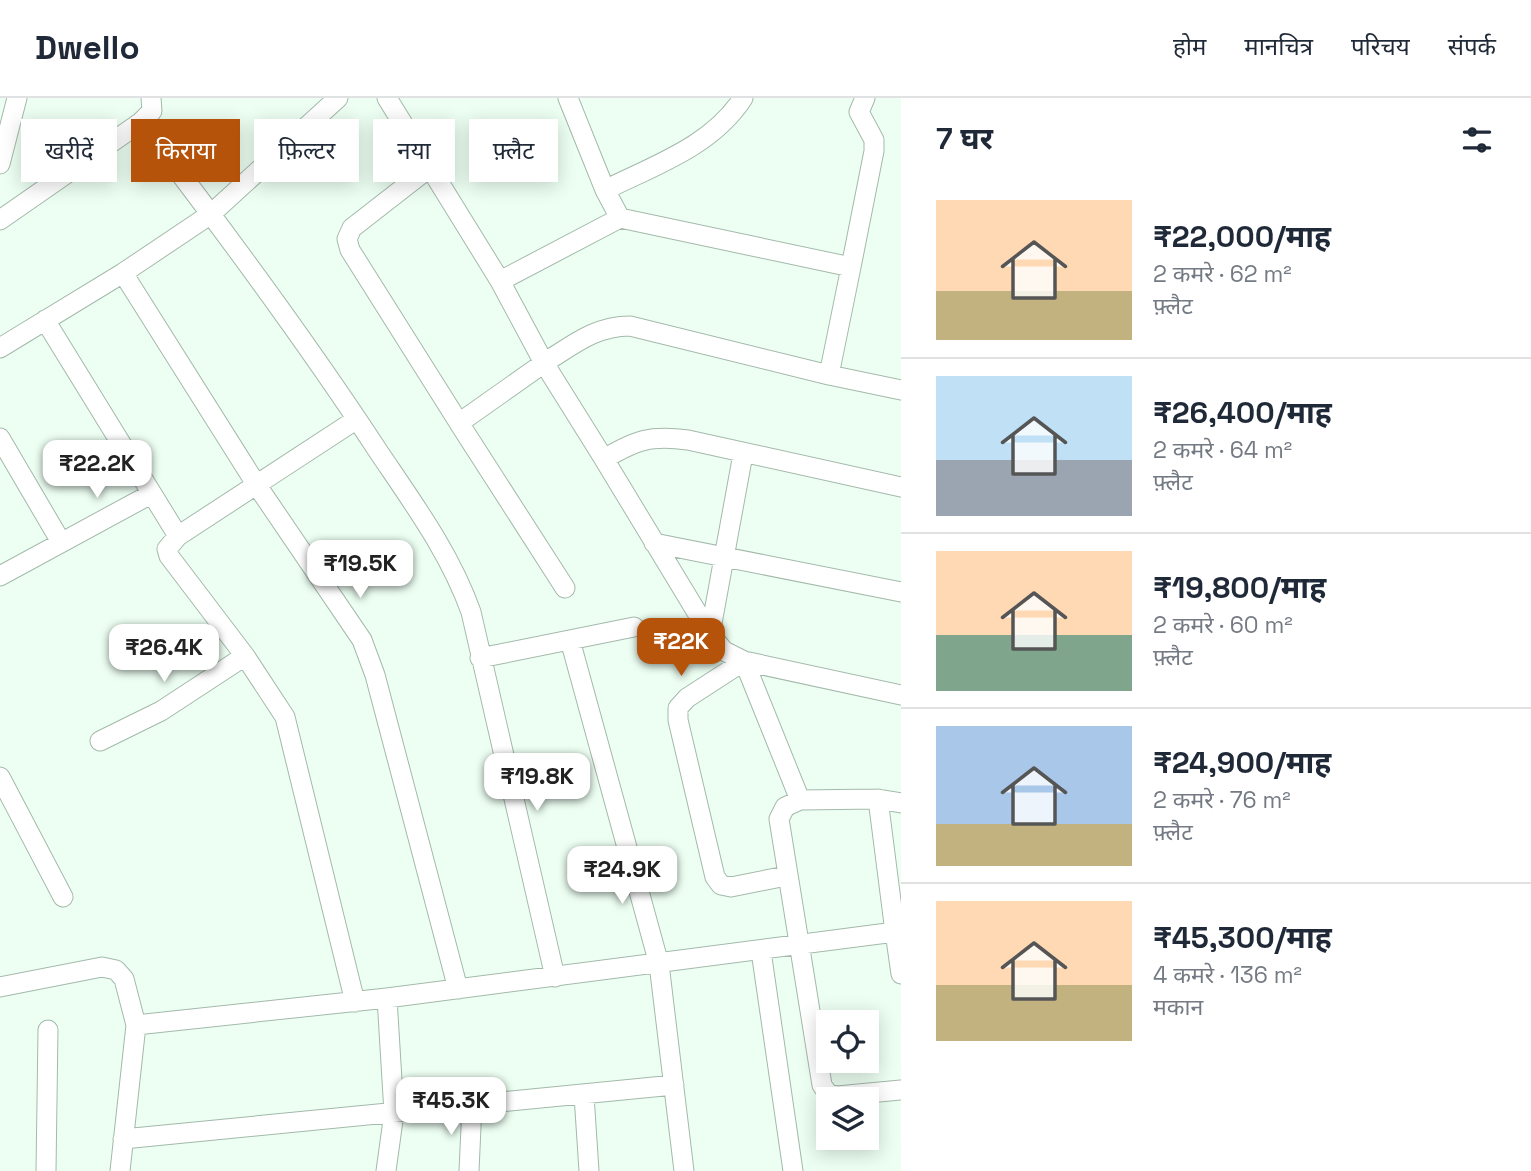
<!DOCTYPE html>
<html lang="hi">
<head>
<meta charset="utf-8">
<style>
  :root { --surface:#fff; --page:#f6f6f7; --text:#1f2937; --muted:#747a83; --line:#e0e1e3; --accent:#b45309 }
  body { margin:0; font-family:"Space Grotesk","Noto Sans Devanagari",sans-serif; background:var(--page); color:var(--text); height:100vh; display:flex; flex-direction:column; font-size:26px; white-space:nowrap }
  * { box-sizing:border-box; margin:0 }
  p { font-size:23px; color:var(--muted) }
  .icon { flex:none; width:38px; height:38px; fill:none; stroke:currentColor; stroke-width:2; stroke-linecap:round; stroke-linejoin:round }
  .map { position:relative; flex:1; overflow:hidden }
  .drawer { display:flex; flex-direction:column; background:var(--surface); width:630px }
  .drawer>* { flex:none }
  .top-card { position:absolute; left:21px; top:21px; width:665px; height:63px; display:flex; gap:14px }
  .tools { position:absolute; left:816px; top:912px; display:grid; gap:14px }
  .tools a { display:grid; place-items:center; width:63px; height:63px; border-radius:0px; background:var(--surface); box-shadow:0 4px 18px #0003; font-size:35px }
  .price { position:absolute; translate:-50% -60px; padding:0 16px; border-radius:14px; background:#fff; color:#222; font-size:23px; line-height:46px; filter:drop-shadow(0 2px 4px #0008) }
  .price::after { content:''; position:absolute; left:50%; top:42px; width:21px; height:16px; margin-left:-10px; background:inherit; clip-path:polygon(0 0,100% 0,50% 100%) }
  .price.selected { background:var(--accent); color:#fff }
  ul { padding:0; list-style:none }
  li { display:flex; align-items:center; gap:21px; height:175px; padding:0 35px }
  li+li { border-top:2px solid var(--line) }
  li span { display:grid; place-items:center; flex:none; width:196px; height:140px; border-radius:0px; color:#555 }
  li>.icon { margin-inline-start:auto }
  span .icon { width:84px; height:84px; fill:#fffc; stroke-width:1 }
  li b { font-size:30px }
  h2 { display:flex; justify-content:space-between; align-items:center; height:84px; padding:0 35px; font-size:30px }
  .chip { padding:0 24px; border-radius:0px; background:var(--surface); box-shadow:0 4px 18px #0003; font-size:24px; line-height:63px }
  .chip.selected { background:var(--accent); color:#fff }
  header { display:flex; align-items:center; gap:42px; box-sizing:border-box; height:98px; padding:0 35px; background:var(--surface); border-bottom:2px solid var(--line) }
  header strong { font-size:33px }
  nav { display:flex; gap:38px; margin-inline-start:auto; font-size:24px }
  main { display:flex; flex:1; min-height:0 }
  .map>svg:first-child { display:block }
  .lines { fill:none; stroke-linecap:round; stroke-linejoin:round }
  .street-casing { stroke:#a3b9aa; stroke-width:21 }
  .street { stroke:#fff; stroke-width:19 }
</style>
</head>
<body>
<header>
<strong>Dwello</strong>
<nav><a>होम</a><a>मानचित्र</a><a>परिचय</a><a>संपर्क</a></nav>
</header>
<main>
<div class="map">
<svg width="901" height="1073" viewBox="0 0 901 1073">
  <rect width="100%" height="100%" fill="#edfff3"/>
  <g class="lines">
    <!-- street casing -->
    <g class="street-casing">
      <path id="street" d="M387,0L500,183L544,265C573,247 595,228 630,228L829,277
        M568,0L605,92C655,67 712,48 743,0
        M141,24C223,131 304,240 378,353C413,405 450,455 471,514L555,879
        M0,66L17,0
        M429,70L352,130L347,141L350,152L459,325
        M605,92L620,120L851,169L829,277L901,292
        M0,122L141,24L152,13L151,0
        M851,169L874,53V42L859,14L865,0
        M123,175L256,386L362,542L375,577L458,891
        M500,183L620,120
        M45,222L178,438
        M0,250L123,175L211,116L338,0
        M0,340L61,444
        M604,361L710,536L724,553L744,563L901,597
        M654,445L901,494
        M0,478L151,396
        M565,490L459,325L544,265L604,361C636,342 650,337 688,342L901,389
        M710,536L743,356
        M570,542L659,866L684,1073
        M480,560L634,529
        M100,643L161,613L245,558
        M0,679L63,799
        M800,702L785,709L779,721L822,987L828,996L837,998L901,992
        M786,778L731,789L721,787L715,779L678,622V610L687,600L744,563L800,702L878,701L901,705
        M895,834L901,876
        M761,853L793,1073
        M0,889L102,869L116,872L124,881L136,927L120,1073
        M355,904L285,619L245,558L169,458L167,451L178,438L357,321
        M136,927L387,900L895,834L878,701
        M584,997L589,1073
        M123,1041L674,987
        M46,1073L48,932
        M386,1073L394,1015L387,900
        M469,1073L472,1007"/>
    </g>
    <!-- street -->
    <use href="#street" class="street"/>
  </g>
</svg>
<div class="tools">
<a><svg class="icon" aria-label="locate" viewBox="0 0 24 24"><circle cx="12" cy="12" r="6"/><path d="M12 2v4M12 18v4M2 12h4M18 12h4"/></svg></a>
<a><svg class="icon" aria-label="layers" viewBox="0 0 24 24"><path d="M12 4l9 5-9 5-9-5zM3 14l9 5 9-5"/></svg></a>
</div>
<b class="price" style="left:97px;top:402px">₹22.2K</b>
<b class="price" style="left:360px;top:502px">₹19.5K</b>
<b class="price selected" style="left:681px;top:580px">₹22K</b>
<b class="price" style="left:164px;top:586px">₹26.4K</b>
<b class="price" style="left:537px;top:715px">₹19.8K</b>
<b class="price" style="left:622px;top:808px">₹24.9K</b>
<b class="price" style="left:451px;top:1039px">₹45.3K</b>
<div class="top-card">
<a class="chip">खरीदें</a>
<a class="chip selected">किराया</a>
<a class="chip">फ़िल्टर</a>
<a class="chip">नया</a>
<a class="chip">फ़्लैट</a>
</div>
</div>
<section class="drawer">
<h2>7 घर<svg class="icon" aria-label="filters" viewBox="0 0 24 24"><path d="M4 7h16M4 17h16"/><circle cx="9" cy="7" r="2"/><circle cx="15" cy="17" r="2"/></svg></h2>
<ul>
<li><span style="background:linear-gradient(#ffd9b3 65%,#c2b280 0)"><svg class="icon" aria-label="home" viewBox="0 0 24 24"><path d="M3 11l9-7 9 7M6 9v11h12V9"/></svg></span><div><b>₹22,000/माह</b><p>2 कमरे · 62 m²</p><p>फ़्लैट</p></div></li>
<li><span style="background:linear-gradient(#bfe0f5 60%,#9aa5b1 0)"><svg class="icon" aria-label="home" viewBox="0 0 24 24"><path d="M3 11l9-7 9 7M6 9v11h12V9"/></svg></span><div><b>₹26,400/माह</b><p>2 कमरे · 64 m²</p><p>फ़्लैट</p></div></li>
<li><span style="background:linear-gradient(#ffd9b3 60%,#7fa58c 0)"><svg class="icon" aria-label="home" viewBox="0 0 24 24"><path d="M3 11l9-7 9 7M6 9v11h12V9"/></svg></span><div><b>₹19,800/माह</b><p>2 कमरे · 60 m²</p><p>फ़्लैट</p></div></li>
<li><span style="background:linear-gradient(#a9c7e8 70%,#c2b280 0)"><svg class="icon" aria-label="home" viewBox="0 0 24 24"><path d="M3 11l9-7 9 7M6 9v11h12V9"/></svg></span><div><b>₹24,900/माह</b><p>2 कमरे · 76 m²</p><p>फ़्लैट</p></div></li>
<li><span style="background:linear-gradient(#ffd9b3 60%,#c2b280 0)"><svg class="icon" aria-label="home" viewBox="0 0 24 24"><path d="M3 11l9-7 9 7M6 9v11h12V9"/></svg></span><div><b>₹45,300/माह</b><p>4 कमरे · 136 m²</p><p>मकान</p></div></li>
</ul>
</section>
</main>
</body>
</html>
